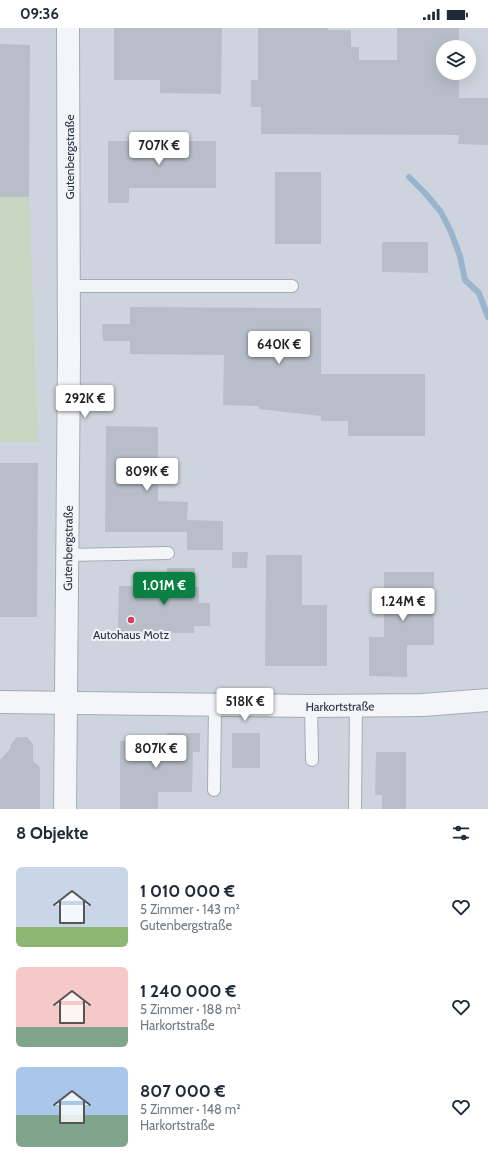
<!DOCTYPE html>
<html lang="de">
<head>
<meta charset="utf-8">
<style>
  :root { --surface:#fff; --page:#f6f6f7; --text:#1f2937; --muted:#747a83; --accent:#0b8043 }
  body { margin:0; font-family:Cabin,sans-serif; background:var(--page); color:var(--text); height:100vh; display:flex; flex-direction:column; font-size:15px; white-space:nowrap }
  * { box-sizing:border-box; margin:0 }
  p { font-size:13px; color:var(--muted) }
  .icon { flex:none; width:22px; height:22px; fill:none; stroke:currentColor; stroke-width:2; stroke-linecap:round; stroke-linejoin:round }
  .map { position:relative; height:781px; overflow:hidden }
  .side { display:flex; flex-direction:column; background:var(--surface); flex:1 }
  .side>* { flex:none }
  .buttons { position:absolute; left:436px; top:12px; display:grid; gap:8px }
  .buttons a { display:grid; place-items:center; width:40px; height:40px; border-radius:50%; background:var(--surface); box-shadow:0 4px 16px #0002; font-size:20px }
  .price { position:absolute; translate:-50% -34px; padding:0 9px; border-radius:4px; background:#fff; color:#222; font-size:13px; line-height:26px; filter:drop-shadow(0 1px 2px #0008) }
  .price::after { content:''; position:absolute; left:50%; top:24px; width:12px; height:9px; margin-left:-6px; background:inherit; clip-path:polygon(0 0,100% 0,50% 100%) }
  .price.selected { background:var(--accent); color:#fff }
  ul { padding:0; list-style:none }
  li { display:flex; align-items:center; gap:12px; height:100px; padding:0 16px }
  li span { display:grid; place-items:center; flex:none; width:112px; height:80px; border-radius:6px; color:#555 }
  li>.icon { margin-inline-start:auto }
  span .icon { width:48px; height:48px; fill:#fffc; stroke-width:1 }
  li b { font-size:17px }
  h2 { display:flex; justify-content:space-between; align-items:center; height:48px; padding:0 16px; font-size:17px }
  .status { display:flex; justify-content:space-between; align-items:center; height:28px; padding:0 20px; background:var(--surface); direction:ltr }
  .status svg { height:11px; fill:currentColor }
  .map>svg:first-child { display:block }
  .built { fill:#ced4dd; fill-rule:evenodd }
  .green { fill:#c7d5c1 }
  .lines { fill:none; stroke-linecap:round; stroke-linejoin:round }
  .stream { stroke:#99b4cd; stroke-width:6 }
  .building { fill:#b7bec8 }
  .service-casing { stroke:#a5acb5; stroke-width:14 }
  .minor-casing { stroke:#a5acb5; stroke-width:24 }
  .tertiary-casing { stroke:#a5acb5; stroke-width:24 }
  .service { stroke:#f4f5f8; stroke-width:12 }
  .minor { stroke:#f4f5f8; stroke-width:22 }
  .tertiary { stroke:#f4f5f8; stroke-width:22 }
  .poi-dot { fill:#d83d5a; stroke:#f0f4f8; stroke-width:1.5 }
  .labels { text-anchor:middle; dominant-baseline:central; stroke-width:4; stroke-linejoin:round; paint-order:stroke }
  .street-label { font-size:12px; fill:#283343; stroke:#f0f4f8 }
  .poi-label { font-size:12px; fill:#283343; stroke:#f0f4f8 }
</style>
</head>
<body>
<div class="status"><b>09:36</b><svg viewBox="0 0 49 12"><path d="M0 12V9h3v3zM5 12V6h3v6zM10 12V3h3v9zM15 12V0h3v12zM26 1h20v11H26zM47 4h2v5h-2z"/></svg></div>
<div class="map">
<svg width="488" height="781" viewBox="0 0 488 781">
  <rect width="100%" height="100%" fill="#e0e5ea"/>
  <!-- built -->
  <path class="built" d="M0,0H488V781H0ZM443,19H469V45H443Z"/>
  <!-- green -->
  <path class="green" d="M0,169H29L38,414H0Z"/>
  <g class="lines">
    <!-- stream -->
    <path class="stream" d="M409,149L425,165L441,184L451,204L460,228L465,252L479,265L488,289"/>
  </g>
  <!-- building -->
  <path class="building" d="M114,0H222L221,66L160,65V52H114Z
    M258,0H328V2H351V19H359V32H397V0H459V19H443V45H459V70H488V117L458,116L459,107L261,106V79H251V52H258Z
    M0,16L30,17L29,169H0Z
    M108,113H216V160H129V175H108Z
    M275,144H321V216H275Z
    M382,214H428V245L382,244Z
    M130,279L321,280V346H425V408H348V393H321V388L259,381V378L223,377L224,327L130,326V313H103L102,296H130Z
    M106,398L158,399V473L188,474L187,492L223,493V522H187V495V504H105Z
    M0,435H38L37,589H0Z
    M232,524H248L247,540H232Z
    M266,527H302V577H327V638H265Z
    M167,540H195V559H199V575H210V598H194V605L118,604L119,558H167Z
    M384,544H434V617H407V649L369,648V609H384Z
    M167,705H200V724H193L192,764H158V781H120V713H167Z
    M232,705H260V740H232Z
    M17,709H27L33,716V733L40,739V781H0V732L10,721L11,716Z
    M376,724H406V781H382V767H375Z"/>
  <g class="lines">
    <!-- service casing -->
    <g class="service-casing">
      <path id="service" d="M69,258H292
        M67,527L168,525
        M311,678L312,732
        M214,762L215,677
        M355,781L356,677"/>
    </g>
    <!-- minor casing -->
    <g class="minor-casing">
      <g id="minor">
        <path id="s1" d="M0,674L311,678L423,677L488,672"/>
      </g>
    </g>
    <!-- tertiary casing -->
    <g class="tertiary-casing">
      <g id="tertiary">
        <path id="s2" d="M65,781L69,330L68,0"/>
      </g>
    </g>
    <!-- service -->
    <use href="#service" class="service"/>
    <!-- minor -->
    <use href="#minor" class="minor"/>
    <!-- tertiary -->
    <use href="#tertiary" class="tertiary"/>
  </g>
  <!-- markers -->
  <circle class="poi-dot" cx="131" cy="592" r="4"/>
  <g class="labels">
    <!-- street labels -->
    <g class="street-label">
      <text transform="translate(69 129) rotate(-90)">Gutenbergstraße</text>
      <text stroke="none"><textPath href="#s2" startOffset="261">Gutenbergstraße</textPath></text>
      <text stroke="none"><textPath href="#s1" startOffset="340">Harkortstraße</textPath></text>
    </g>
    <!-- poi labels -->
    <g class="poi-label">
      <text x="131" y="606">Autohaus Motz</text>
    </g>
  </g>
</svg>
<div class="buttons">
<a><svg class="icon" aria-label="layers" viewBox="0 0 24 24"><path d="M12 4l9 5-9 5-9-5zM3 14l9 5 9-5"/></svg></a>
</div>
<b class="price" style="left:159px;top:138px">707K €</b>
<b class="price" style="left:279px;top:337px">640K €</b>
<b class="price" style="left:85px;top:391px">292K €</b>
<b class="price" style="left:147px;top:464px">809K €</b>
<b class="price selected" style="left:164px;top:578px">1.01M €</b>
<b class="price" style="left:403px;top:594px">1.24M €</b>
<b class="price" style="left:245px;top:694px">518K €</b>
<b class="price" style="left:156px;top:741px">807K €</b>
</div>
<section class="side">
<h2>8 Objekte<svg class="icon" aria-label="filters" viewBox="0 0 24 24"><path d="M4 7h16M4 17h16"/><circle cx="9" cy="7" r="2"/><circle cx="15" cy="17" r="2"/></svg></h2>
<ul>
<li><span style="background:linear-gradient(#c9d6e8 75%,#8fb573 0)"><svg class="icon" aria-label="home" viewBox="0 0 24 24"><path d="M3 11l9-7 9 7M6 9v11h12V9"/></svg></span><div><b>1 010 000 €</b><p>5 Zimmer · 143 m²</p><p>Gutenbergstraße</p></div><svg class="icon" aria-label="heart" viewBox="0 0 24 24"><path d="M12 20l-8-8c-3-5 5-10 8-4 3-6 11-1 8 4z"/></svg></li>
<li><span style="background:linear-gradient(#f6c9c9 75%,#7fa58c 0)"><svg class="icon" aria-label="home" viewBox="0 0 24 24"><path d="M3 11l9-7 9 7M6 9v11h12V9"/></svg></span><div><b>1 240 000 €</b><p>5 Zimmer · 188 m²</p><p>Harkortstraße</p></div><svg class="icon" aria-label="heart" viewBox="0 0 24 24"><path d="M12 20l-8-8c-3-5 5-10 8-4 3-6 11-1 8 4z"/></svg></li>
<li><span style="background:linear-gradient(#a9c7e8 60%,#7fa58c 0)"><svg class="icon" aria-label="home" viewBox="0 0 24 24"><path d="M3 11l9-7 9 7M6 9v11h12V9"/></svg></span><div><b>807 000 €</b><p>5 Zimmer · 148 m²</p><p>Harkortstraße</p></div><svg class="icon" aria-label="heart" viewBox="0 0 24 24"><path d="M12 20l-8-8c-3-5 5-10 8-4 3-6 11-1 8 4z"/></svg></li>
</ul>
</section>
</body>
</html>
